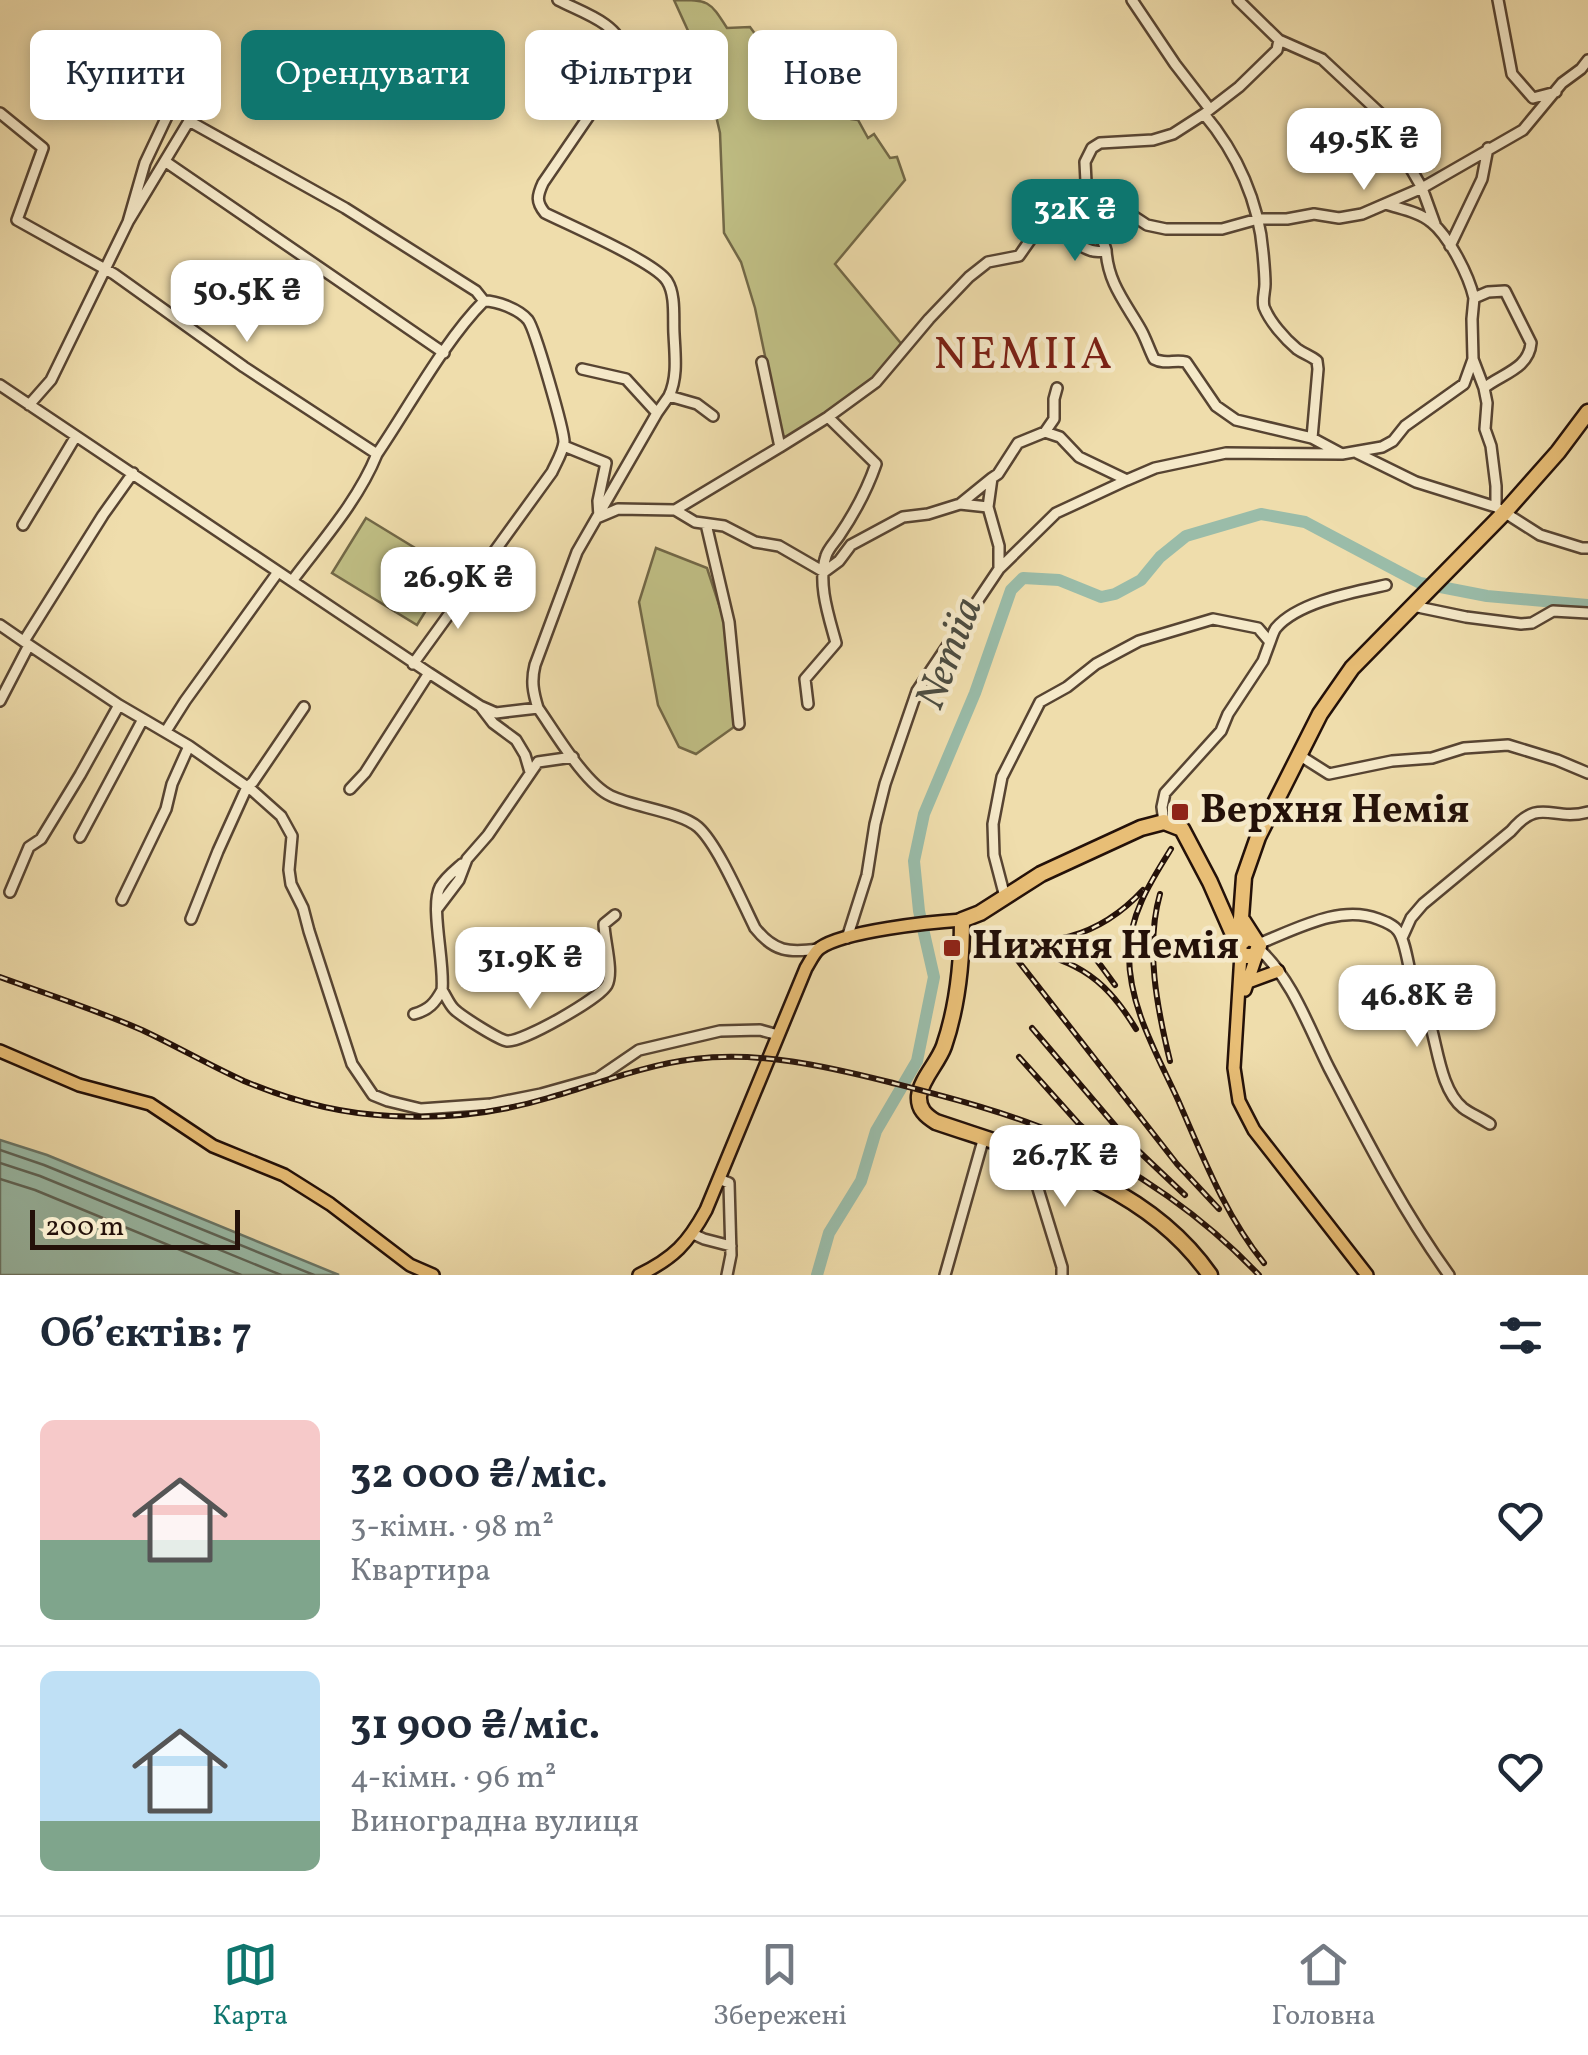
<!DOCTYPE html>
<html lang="uk">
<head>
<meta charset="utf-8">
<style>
  :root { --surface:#fff; --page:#f2f2f3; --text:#1f2937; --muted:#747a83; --line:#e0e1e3; --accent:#0f766e }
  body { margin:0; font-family:Vollkorn,serif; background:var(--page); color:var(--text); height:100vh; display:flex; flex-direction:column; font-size:38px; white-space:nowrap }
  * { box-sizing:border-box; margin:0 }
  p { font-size:32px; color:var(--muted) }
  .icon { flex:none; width:55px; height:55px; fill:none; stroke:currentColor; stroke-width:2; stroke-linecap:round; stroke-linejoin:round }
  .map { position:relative; height:1275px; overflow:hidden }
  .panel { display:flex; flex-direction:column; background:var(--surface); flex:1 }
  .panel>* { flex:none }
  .hud { position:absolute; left:30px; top:30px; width:1000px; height:90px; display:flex; gap:20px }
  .scale { position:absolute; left:30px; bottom:25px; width:210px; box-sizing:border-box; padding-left:10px; border:5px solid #241109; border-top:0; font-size:28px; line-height:35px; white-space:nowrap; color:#241109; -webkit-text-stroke:8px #f5e9c9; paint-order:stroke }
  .price { position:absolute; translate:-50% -85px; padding:0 22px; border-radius:20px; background:#fff; color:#222; font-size:32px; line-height:65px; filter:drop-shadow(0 2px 5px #0008) }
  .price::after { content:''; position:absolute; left:50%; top:60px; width:30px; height:22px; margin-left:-15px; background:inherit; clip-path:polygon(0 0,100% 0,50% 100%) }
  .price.current { background:var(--accent); color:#fff }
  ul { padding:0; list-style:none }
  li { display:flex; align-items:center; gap:30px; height:250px; padding:0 40px }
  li+li { border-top:2px solid var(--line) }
  li span { display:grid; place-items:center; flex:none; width:280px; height:200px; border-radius:15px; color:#555 }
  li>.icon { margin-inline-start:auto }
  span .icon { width:120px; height:120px; fill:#fffc; stroke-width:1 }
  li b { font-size:42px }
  h2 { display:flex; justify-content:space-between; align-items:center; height:120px; padding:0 40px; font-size:42px }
  .pill { padding:0 35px; border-radius:15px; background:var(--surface); box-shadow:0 5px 15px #0003; font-size:35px; line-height:90px }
  .pill.current { background:var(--accent); color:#fff }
  .menu { display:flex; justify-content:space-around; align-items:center; height:140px; border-top:2px solid var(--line); background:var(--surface); font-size:28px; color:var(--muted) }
  .menu a { display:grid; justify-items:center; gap:5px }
  .menu .current { color:var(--accent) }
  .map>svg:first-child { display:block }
  .green { fill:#c0bf85; stroke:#726847; stroke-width:2.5 }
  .water { fill:#9abca9; stroke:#6b7869; stroke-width:2.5 }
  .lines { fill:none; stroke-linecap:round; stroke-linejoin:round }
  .shore { stroke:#5f6659; stroke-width:2.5 }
  .river { stroke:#9abca9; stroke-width:12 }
  .minor-casing { stroke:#574432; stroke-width:14 }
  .major-casing { stroke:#241109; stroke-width:16 }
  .highway-casing { stroke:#241109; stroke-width:19 }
  .minor { stroke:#f5e9c9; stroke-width:9 }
  .major { stroke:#e8be76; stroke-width:11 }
  .highway { stroke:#e8be76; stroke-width:14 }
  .rail-casing { stroke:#241109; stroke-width:6 }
  .rail { stroke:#f5e9c9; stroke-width:2.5; stroke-dasharray:8; stroke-linecap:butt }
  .poi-dot { fill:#8f2418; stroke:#f5e9c9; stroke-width:4 }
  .labels { text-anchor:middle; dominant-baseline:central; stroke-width:9; stroke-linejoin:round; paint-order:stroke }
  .poi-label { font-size:40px; font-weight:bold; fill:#241109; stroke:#f5e9c9; text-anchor:start }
  .water-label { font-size:42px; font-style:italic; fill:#4d4d41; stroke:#f5e9c9 }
  .quarter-label { font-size:45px; letter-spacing:2.5px; fill:#7a1f14; stroke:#f5e9c9 }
</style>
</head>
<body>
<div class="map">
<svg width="1588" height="1275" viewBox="0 0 1588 1275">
  <rect width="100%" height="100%" fill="#efddac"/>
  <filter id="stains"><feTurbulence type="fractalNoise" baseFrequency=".002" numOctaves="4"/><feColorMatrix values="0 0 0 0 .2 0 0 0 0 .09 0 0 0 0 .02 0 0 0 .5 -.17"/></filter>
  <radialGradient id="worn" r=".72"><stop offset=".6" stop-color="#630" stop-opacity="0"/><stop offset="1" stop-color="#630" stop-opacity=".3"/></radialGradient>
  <!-- green -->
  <path class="green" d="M674,0C709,0 709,0 727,28L750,27L764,46L787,32L819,82L827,78L851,119L858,120L868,138L874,134L890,158L897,157L905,180L835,264L904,347C866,388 830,413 783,442L755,308L741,262L724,233L720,133L705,68Z
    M366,518L451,570L417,625L332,573Z
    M656,548L707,568L724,620L734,727L696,754L679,747L658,705L639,602Z"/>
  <!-- water -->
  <path class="water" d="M0,1140L47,1155L339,1275H0Z"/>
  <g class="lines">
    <!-- shore -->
    <path class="shore" d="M0,1150L44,1165L314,1275
      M0,1163L40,1176L281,1275
      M0,1179L35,1190L241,1275"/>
    <!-- river -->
    <path class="river" d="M817,1275L829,1233L861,1181L876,1131L917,1061L934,977L919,911L914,861L924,814L975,693L1011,590L1023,578L1059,580L1101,597L1115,594L1141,580L1160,557L1186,536L1261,514L1305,522L1420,583L1487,596L1588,605"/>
    <!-- minor casing -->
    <g class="minor-casing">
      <path id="minor" d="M558,0C581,12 619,23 624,51L606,91L543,183C537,196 536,202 545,213C569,225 655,262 667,281C676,295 673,318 674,334C675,355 678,377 669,396
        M1132,0L1175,64L1209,108
        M1238,0L1279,40L1322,59L1382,115L1392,127L1403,155L1422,188L1435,224
        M1498,0L1512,74L1533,98L1556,92
        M1279,40L1277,50L1239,87L1204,114L1173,134L1153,140L1100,143L1092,148L1085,162L1086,182L1092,194L1118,206L1147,225L1166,229H1222L1258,219H1287L1314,214L1339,218L1362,214L1422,188L1523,130L1562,83L1581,69L1588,60
        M0,113L43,148L17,220L114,274L244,367L377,454
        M1204,114C1237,153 1259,202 1263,253C1264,264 1265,274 1265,284C1265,292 1262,299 1264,307C1270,322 1285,339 1297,349C1304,354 1311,356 1317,361L1318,369L1312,438
        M166,162L444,353
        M1386,204C1401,209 1419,212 1431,222C1449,236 1469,276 1474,298
        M128,222L189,121L345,208L476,291L484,301
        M1450,246L1482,179L1488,148
        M1106,250C1108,283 1125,302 1141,330C1146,339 1149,349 1154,359C1165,365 1175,359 1186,362L1216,406L1236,420L1312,438L1340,453
        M762,362L780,447L828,417L876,382L929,319L969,277L988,262L1019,256L1033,236L1030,212L1034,206L1040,205L1045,209C1058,226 1084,259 1106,250C1101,234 1090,218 1101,203H1106
        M582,369L626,379L657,413L669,396L697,404L713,416
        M0,385L76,436L23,525
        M1484,388L1487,403L1485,429L1491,446L1496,486V507
        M29,405L51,380L128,222L145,163L170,110
        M1045,432L1060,437L1079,457L1127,480L1155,468L1226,453L1342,454L1382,447L1393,441L1405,426L1464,384L1473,359L1472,319L1474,298L1488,292L1505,291L1531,343C1529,369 1501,374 1484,388L1473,359
        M76,436L429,673
        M564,446L606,463L598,501L599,517L618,509L675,510L780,447
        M1357,453L1416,482L1496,507L1540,535L1582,548H1588
        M960,504L988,507L992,478
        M675,510L695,522L724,526L755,542L779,546L824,572L839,561L851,545L903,517L928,514L960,504L992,478L998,474L1018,443L1045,432L1054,419V399L1057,388
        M706,524L729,622L739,724
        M1000,568L1056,513L1127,480
        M292,581C322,541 358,501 377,454C409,407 445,340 484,301C497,301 519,309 528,320C535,329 564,430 564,442C563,452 556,463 552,472L413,664
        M1413,606L1466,617L1521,624L1532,623L1553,611L1588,613
        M0,625L29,645L0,701
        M24,641L103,515L133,473
        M1270,642C1272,637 1273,632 1276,628C1298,602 1354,592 1386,585
        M29,645L119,705
        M808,704L805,679L836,643C829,617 817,583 826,556C828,549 835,542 839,536C854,514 867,490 876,464L828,417
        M480,706L496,713L538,708C555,732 585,784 611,796C634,807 681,812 698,827C718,845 742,902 755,928C774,952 789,953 818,949
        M538,708C533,692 531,681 535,665L577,552L657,413
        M166,731L185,701L278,572
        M189,746L253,791L281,816L292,836L289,870L291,884L303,908L309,931L352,1064L373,1095L388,1101L421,1109L491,1104L541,1094L598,1078L639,1050L720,1031L760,1030L778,1035
        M1299,755L1329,774L1392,761L1432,758L1464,748L1508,745L1557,760L1588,773
        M350,789L365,773L429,673L480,706L493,723L516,740L525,755L530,772
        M10,892L29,847L41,839L80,775L119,705L143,719L80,837
        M1005,897L994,855L993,824L1002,777L1040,702L1067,687L1096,664L1139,641L1213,619L1258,628L1270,642L1263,661L1228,714L1221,731L1165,793L1162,807L1164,822
        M122,900L166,809L172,784L189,746L143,719
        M437,909L459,880L467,859L488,835L538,762L573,757
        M191,919L218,851L247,787L253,782L304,707
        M847,938L867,875L875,824L885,784L917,691L999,569V546L988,507
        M1402,938L1411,918L1423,904L1511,831C1540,796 1552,822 1588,812
        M1258,944C1295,930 1339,904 1378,919C1386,922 1394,925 1398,931C1405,940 1408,964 1411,976C1415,988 1424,1020 1431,1027C1438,1052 1442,1091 1463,1108C1471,1114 1481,1118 1490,1124
        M1259,949C1292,979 1309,1028 1329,1068C1366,1139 1402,1210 1449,1275
        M442,990C445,964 430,906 440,887C445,878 454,871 462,864
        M414,1014C429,1010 435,1003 442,990C446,996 449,1004 454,1009C461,1016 499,1040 507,1041C523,1042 599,999 607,985C614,972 604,939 604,924L615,915
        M1027,1153L1062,1267V1275
        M719,1179L729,1183L731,1255L727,1275
        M693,1234L704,1239L731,1246
        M945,1275L984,1137"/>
    </g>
    <!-- major casing -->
    <g class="major-casing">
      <path id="major" d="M1241,954L1234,1068L1239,1101L1254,1130L1367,1275
        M1248,982L1278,971
        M1245,990L1257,954
        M0,1051L79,1085L150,1104L213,1146L284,1175L330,1204L410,1265L433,1275
        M639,1275C674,1258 688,1243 706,1210L806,968C810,962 814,952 820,948C844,931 931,922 962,920"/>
    </g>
    <!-- highway casing -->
    <g class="highway-casing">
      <path id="highway" d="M1243,921L1259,946L1255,956H1243L1239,950L1240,944L1247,938L1255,940
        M1243,940L1241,918L1244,877L1258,837L1320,714L1352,668L1504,513L1558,452L1588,412
        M1210,1275C1146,1183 1036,1156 936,1122C926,1116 918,1109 919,1096C921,1079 938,1063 944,1046C958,1005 962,963 962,920L980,913L1041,874L1141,828L1164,822L1182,829L1210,882L1239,948"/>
    </g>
    <!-- minor -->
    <use href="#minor" class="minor"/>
    <!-- major -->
    <use href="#major" class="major"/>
    <!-- highway -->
    <use href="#highway" class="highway"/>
    <!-- rail casing -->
    <g class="rail-casing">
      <path id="rail" d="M1171,849C1151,881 1129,915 1129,955C1129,1007 1157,1054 1178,1100C1203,1157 1225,1215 1264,1263
        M1160,894C1145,947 1157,1008 1170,1061
        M982,941C1046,948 1098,939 1143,890
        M1008,944C1072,961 1100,970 1136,1029
        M1085,944L1115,985
        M1012,953L1177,1164L1219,1209
        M0,977C47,994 96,1010 142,1030C176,1046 209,1065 244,1081C289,1100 341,1114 391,1116C442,1119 498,1113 548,1098C597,1084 644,1065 694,1059C760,1051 825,1066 889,1082C947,1097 1007,1112 1062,1136C1135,1168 1205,1218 1259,1275
        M1032,1028L1129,1142L1185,1195
        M1019,1057L1079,1124L1105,1147"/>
    </g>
    <!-- rail -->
    <use href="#rail" class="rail"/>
  </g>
  <!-- markers -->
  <g class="poi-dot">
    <rect x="1170" y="802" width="20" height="20" rx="5"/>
    <rect x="942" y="938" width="20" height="20" rx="5"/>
  </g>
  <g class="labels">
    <!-- poi labels -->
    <g class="poi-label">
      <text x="1200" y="812">Верхня Немія</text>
      <text x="972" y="948">Нижня Немія</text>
    </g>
    <!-- water labels -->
    <g class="water-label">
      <text transform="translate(951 654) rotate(-69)">Nemiia</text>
    </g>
    <!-- quarter labels -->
    <g class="quarter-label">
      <text x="1024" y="356">NEMIIA</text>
    </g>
  </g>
  <rect width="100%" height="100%" filter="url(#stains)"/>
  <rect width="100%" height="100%" fill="url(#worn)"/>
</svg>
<div class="scale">200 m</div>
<b class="price" style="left:1364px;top:193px">49.5K ₴</b>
<b class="price current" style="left:1075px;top:264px">32K ₴</b>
<b class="price" style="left:247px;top:345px">50.5K ₴</b>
<b class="price" style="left:458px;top:632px">26.9K ₴</b>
<b class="price" style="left:530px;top:1012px">31.9K ₴</b>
<b class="price" style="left:1417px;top:1050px">46.8K ₴</b>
<b class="price" style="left:1065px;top:1210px">26.7K ₴</b>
<div class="hud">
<a class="pill">Купити</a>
<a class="pill current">Орендувати</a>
<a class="pill">Фільтри</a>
<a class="pill">Нове</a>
</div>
</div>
<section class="panel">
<h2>Об’єктів: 7<svg class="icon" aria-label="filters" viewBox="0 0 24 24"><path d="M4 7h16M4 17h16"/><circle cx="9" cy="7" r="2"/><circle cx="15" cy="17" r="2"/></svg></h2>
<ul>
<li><span style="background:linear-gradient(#f6c9c9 60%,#7fa58c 0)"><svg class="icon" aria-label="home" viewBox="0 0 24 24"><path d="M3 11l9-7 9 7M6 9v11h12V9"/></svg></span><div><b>32 000 ₴/міс.</b><p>3-кімн. · 98 m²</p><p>Квартира</p></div><svg class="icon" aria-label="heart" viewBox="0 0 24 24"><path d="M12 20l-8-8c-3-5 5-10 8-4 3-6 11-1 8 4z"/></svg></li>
<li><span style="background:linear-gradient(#bfe0f5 75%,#7fa58c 0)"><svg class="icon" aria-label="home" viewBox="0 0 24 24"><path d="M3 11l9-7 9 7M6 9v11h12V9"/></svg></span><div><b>31 900 ₴/міс.</b><p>4-кімн. · 96 m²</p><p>Виноградна вулиця</p></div><svg class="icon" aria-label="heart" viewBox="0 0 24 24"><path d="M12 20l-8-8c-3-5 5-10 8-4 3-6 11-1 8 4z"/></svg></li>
</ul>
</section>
<nav class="menu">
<a class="current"><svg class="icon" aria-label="map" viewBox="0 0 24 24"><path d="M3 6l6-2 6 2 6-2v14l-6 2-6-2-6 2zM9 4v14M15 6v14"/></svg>Карта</a>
<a><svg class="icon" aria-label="saved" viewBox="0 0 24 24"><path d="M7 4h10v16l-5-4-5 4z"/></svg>Збережені</a>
<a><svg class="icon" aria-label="home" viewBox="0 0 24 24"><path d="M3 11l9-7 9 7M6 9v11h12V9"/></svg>Головна</a>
</nav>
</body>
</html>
